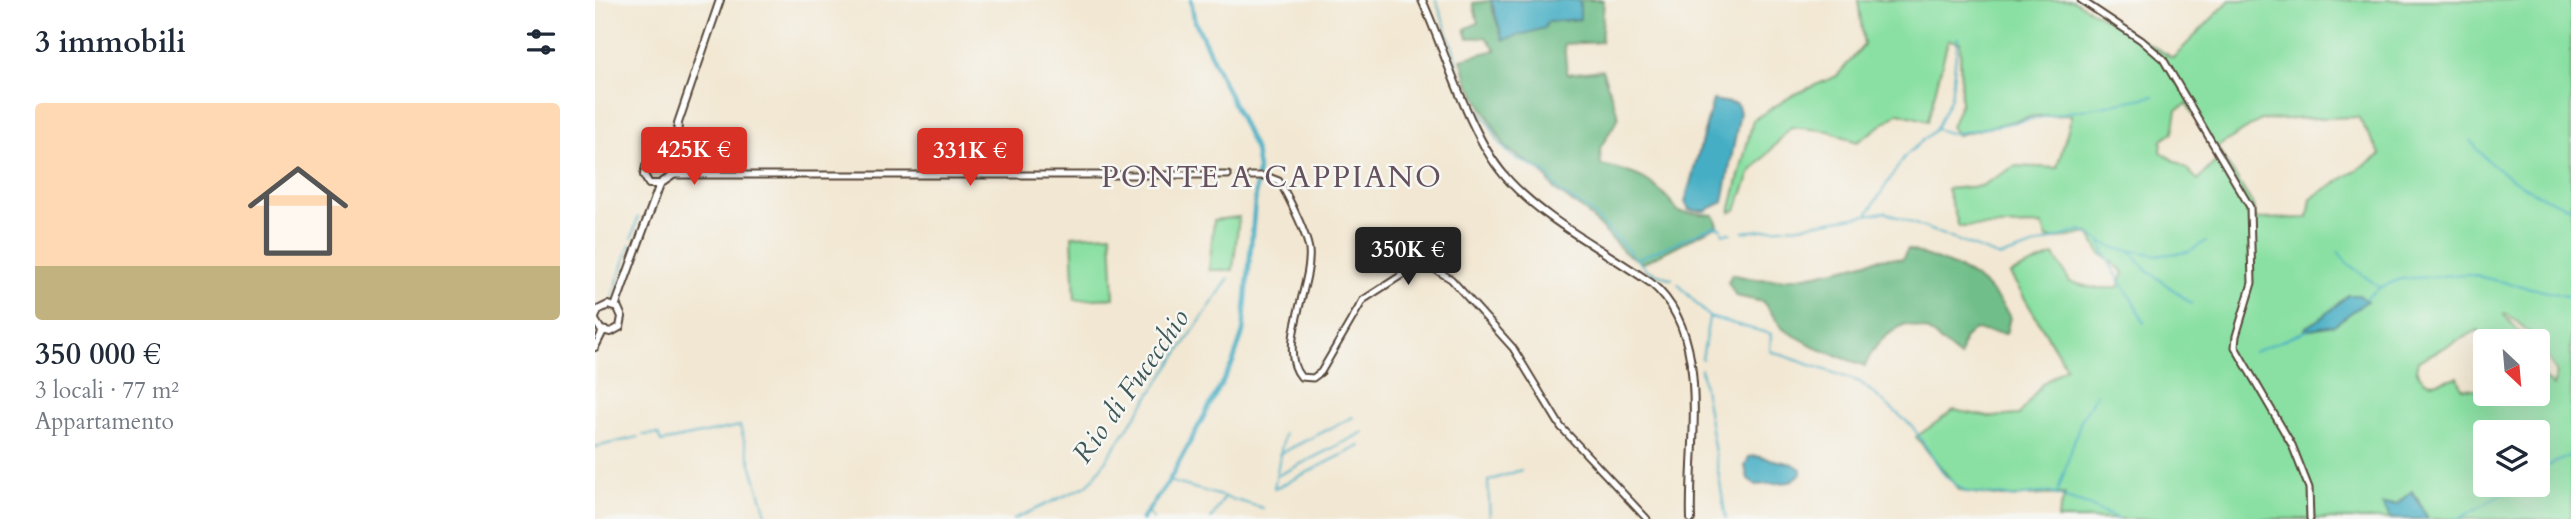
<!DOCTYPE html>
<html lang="it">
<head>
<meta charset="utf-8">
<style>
  :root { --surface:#fff; --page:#f6f6f7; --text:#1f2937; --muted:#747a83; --accent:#d93025 }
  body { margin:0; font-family:Cardo,serif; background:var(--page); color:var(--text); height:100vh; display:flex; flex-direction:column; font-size:26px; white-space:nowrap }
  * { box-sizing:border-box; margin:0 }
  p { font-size:23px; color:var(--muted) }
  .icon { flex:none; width:38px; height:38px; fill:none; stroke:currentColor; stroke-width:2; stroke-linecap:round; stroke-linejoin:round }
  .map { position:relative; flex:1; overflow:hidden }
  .drawer { display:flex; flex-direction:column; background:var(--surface); width:595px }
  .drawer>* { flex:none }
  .needle { width:46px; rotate:154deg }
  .controls { position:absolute; left:1878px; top:329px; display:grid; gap:14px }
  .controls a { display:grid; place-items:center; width:77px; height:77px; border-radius:7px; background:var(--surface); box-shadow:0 7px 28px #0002; font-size:35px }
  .price { position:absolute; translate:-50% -60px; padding:0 16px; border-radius:7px; background:var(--accent); color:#fff; font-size:23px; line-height:46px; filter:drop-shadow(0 2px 4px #0008) }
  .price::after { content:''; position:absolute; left:50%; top:42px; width:21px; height:16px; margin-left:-10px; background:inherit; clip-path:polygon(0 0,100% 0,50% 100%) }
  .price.current { background:#222; color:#fff }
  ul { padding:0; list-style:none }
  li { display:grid; align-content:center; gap:14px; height:371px; padding:0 35px }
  li span { display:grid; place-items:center; height:217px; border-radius:7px; color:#555 }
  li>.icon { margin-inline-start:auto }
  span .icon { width:126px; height:126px; fill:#fffc; stroke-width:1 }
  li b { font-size:30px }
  h2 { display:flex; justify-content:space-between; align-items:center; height:84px; padding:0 35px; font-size:30px }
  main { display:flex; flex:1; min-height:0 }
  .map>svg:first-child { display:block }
  .green { fill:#8ae0a3; stroke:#628560; stroke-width:2; fill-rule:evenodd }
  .forest { fill:#6fbe89; stroke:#557454; stroke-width:2 }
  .water { fill:#45aec4; stroke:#406c71; stroke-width:2 }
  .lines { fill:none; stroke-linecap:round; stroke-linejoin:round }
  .stream { stroke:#45aec4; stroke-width:2 }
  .canal { stroke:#45aec4; stroke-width:4.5 }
  .tertiary-tunnel { stroke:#cdc1ae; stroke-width:5; stroke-dasharray:5 2.5; stroke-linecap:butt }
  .tertiary-casing { stroke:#564639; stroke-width:9 }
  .secondary-casing { stroke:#564639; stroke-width:10 }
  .tertiary { stroke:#fff; stroke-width:5 }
  .secondary { stroke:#fff; stroke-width:6 }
  .labels { text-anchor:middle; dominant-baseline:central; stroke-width:5; stroke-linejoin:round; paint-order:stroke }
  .water-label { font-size:28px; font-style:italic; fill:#3e5858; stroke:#f6f6f2 }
  .quarter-label { font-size:30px; letter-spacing:2px; fill:#66525e; stroke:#f6f6f2 }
</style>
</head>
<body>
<main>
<section class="drawer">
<h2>3 immobili<svg class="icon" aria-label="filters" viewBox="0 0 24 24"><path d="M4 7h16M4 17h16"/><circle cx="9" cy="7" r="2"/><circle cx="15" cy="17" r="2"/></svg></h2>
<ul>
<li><span style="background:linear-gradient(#ffd9b3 75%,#c2b280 0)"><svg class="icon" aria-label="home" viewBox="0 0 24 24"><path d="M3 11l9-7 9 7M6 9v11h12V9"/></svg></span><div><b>350 000 €</b><p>3 locali · 77 m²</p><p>Appartamento</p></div></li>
</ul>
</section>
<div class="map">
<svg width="1976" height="519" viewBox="0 0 1976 519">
  <rect width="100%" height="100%" fill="#f6f6f2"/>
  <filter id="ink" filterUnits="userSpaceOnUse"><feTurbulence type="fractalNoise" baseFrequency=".0143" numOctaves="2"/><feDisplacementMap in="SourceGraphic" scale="14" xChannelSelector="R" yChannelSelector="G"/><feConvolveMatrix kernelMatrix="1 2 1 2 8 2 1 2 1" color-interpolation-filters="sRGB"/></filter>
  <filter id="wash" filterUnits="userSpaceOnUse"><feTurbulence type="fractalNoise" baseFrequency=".00686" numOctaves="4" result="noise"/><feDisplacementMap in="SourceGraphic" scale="28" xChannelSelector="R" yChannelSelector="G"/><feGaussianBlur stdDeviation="1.57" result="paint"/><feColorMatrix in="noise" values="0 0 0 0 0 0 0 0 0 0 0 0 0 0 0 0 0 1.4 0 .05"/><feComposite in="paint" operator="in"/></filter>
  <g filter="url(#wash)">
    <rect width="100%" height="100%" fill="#f2e7d2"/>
    <!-- green -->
    <path class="green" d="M1263,0H1478L1578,58L1635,0H1976V519H1833L1822,498L1814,493L1802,504H1793V516L1797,519H1462L1470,494L1408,497L1365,491L1321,437L1359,410L1394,417L1424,415L1447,384L1471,367L1415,274L1459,255L1475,282L1498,288H1523L1529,272L1504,252L1494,233L1464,239L1452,238L1447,225L1364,227L1352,189L1386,186L1420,166L1462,168L1477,115L1439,116L1362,135L1356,127L1366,102L1365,42L1353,40L1333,121L1304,113L1262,142L1234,131L1196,127L1156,172L1141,210L1135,212L1158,120L1200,94L1242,76L1269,45ZM1592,104L1624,158L1603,180L1592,169L1566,152L1567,139L1578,133L1582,110ZM1763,117L1786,155L1716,198L1713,218L1660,219L1658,205L1622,147L1666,120ZM1910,313C1939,333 1944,344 1962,373L1958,386L1943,371L1942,394L1903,396L1890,394V390L1867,388L1863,377C1843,381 1831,391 1821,369L1823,361L1883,330L1892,341H1933L1909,315ZM1890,432H1942V485H1890Z
      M644,217L638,270H614L619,220Z
      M516,234L519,298L480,300L477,236Z"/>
    <!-- forest -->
    <path class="forest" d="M900,0L896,5L908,40L951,22L985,19V0H1009L1006,42L969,44L972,74L1007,70L1024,117L1005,148L1006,165C1044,173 1061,181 1084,212L1119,215L1123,225L1048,263L1030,253L991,212L961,191L947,172L911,148L872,80L866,59L901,50L891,37L873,38L870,29L883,23L878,3Z
      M1313,249C1362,268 1387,270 1415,317L1411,334L1379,330L1369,339L1365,357L1332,330L1310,324C1289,335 1279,345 1270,366L1224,349L1188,329L1168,302L1141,296L1133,282L1137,274C1173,286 1212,276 1249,268C1274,263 1279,256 1307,259Z"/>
    <!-- water -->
    <path class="water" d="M896,0H985V19L952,22L950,28L908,40Z
      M1118,100L1142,104L1145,112L1128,202L1110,211L1094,210L1090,202Z
      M1753,295H1764L1772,301L1739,325L1710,330L1711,327L1729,316Z
      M1161,456L1198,464L1206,469V474L1195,482L1161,485L1153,479L1150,466L1154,457Z
      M1817,491L1833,519H1797L1787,505L1802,504Z"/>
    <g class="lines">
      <!-- stream -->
      <path class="stream" d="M841,0L859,51L865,86L895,125L905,144L917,156L951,173L965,192L994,210L1052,270L1077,279
        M1341,129L1358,134L1559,96
        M1875,140C1898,172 1940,196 1976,208
        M1273,213L1310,156L1341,129L1356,97L1363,37
        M1148,232L1205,226L1289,212L1405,257L1486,230L1518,248L1565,255L1593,252L1611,241
        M37,238L43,217
        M1506,244C1516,273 1537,294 1549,323
        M1535,251L1552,270L1597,304
        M1743,252L1752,263L1784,287
        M1042,259L1119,226L1126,228L1128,234L1136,233
        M1083,284L1114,317L1176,334L1175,351L1265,382L1317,426L1351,477L1371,492L1421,497L1452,492L1493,505L1523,519
        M17,298L35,244
        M1770,299L1784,288L1806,279L1872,274L1976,297
        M1659,352L1713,330
        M1107,359L1114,318
        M1106,369L1131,519
        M48,435L63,434L66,442L145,426L171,514
        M0,447L43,437
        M684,454L758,417
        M1942,471L1976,455
        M684,475L769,432
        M574,481L668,508
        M679,488L689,434
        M679,489L765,446
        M1462,494L1486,420L1502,393
        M552,511L558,519
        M419,519L491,486L498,479L634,278
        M616,519L629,498
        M895,519L893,481L926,470
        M1863,519L1924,485"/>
      <!-- canal -->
      <path class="canal" d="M547,519L574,481L638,362L648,332L663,169L660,150L599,19L596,0"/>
    </g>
  </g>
  <g filter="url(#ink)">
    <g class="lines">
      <!-- tertiary-tunnel -->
      <path class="tertiary-tunnel" d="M633,175L655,176"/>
      <!-- tertiary casing -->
      <g class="tertiary-casing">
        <path id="tertiary" d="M1486,0L1546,40L1568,59L1655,207L1657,283L1641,336L1640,347L1697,445L1714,488L1715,519
          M86,161L108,171
          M78,175H633
          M655,176H671L684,181C693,196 712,234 714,250C718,284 681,349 706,377L718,378L726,372L768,300L813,271L836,267L856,279L918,348L966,427L1052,519"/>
      </g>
      <!-- secondary casing -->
      <g class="secondary-casing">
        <path id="secondary" d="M827,0C850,51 874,134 909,175C945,218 1009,250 1056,283C1119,335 1093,445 1096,519
          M76,152L84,157V171L65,184H54L49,175L51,166Z
          M81,153L83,123L125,0
          M20,307L65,184
          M0,318L3,310L13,305L23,308L27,317L25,327L16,332L6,330L0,320
          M0,347L8,331"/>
      </g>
      <!-- tertiary -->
      <use href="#tertiary" class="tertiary"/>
      <!-- secondary -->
      <use href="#secondary" class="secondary"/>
    </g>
  </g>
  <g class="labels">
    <!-- water labels -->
    <g class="water-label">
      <text transform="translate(536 386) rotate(-55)">Rio di Fucecchio</text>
    </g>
    <!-- quarter labels -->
    <g class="quarter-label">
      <text x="677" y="177">PONTE A CAPPIANO</text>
    </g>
  </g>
</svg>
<div class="controls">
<a><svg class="needle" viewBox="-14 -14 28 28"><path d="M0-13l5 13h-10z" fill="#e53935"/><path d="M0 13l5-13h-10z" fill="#747a83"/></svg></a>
<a><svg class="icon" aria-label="layers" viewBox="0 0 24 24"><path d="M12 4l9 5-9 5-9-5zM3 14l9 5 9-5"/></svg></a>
</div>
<b class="price" style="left:99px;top:187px">425K €</b>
<b class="price" style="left:375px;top:188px">331K €</b>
<b class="price current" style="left:813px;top:287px">350K €</b>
</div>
</main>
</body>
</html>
